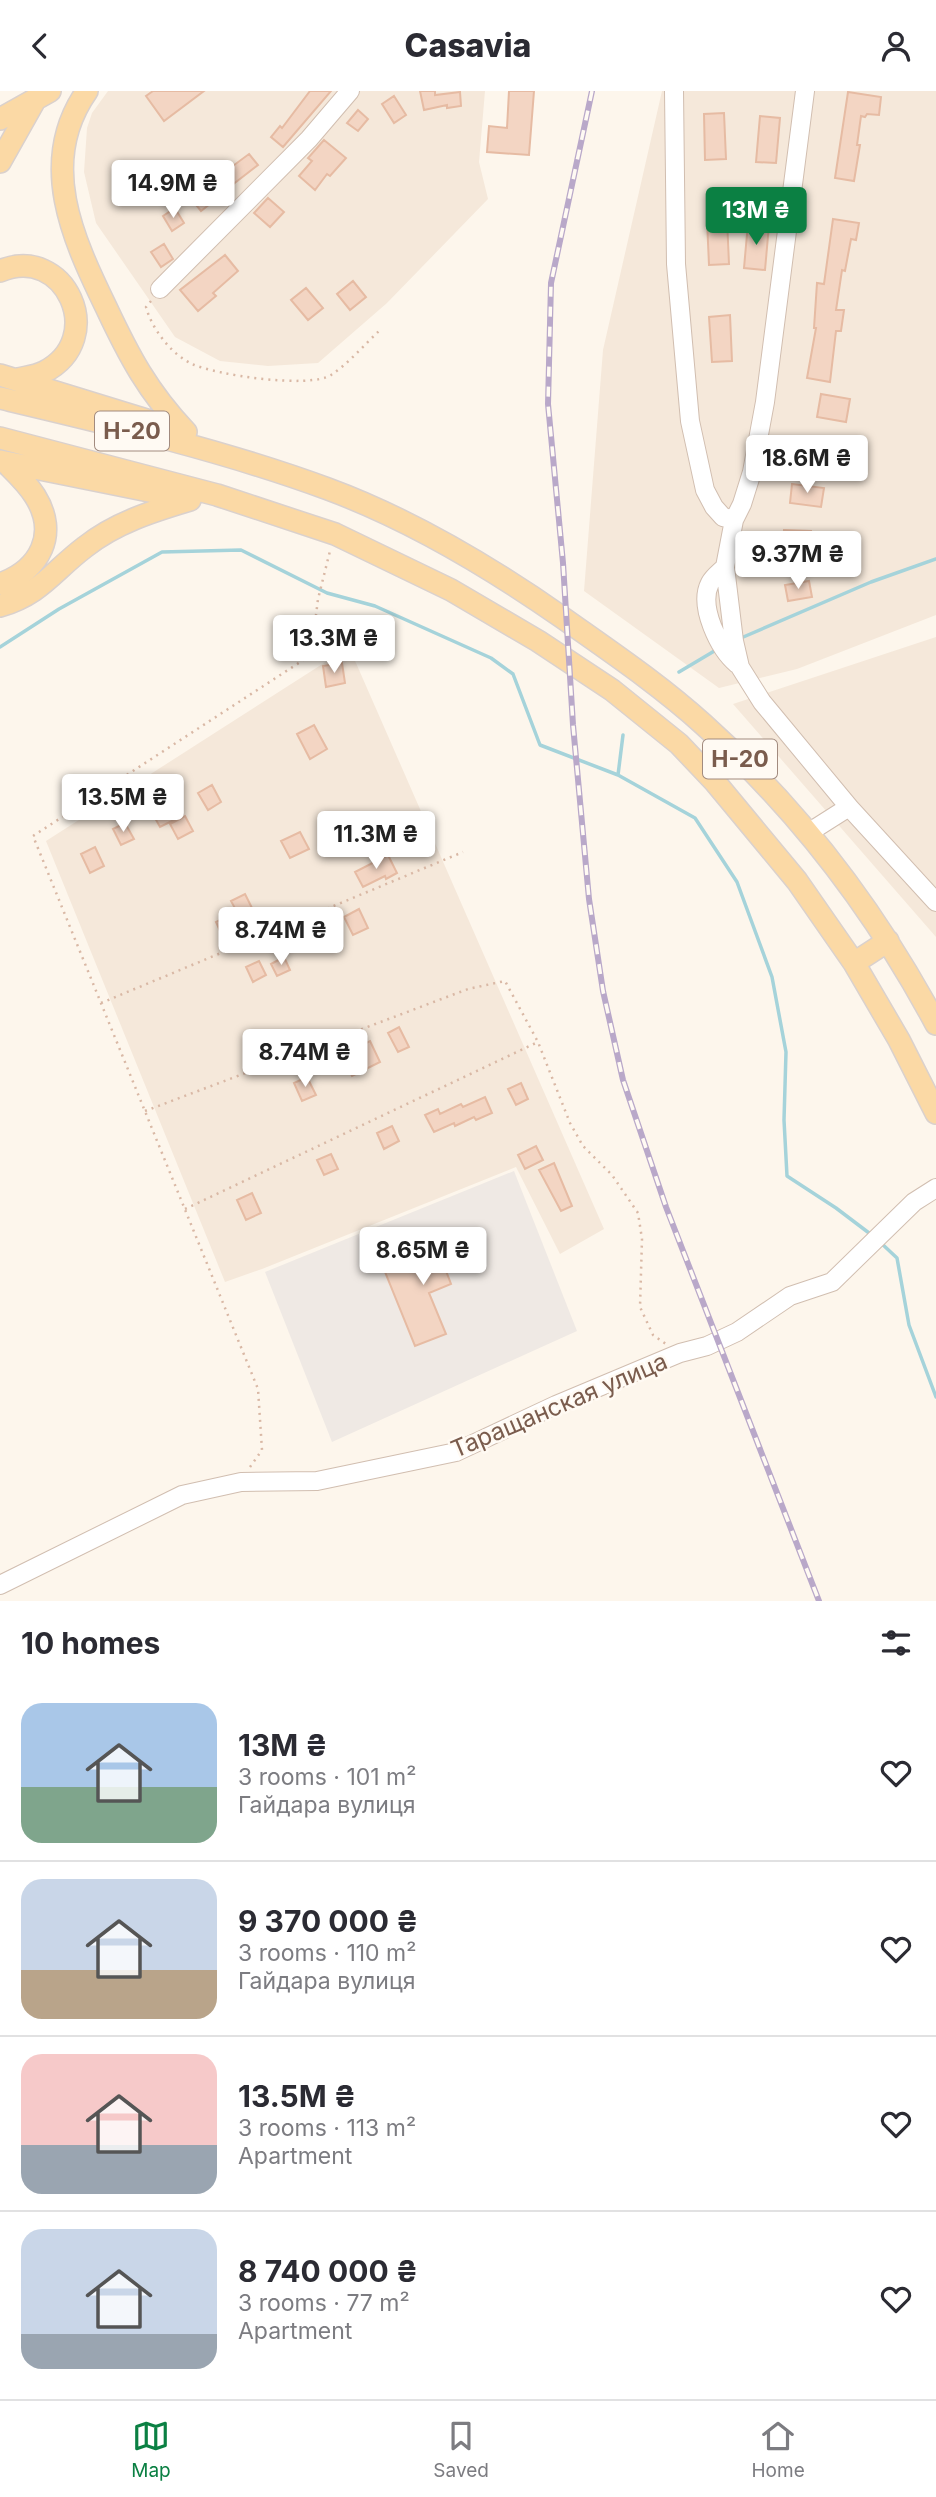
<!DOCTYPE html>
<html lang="en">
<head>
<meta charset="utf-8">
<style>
  :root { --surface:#fff; --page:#f2f2f3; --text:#2b2b33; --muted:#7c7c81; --line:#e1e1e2; --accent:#0b8043 }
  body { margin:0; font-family:Inter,sans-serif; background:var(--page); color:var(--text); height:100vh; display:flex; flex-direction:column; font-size:26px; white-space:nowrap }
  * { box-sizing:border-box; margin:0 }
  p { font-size:23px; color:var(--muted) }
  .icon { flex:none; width:38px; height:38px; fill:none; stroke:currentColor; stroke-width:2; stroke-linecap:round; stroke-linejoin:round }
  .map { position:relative; height:1510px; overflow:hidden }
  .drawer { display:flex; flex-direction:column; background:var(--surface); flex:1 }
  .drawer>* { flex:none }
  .price { position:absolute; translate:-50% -60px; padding:0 16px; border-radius:7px; background:#fff; color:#222; font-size:23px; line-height:46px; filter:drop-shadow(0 2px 4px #0008) }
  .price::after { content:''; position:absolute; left:50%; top:42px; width:21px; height:16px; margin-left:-10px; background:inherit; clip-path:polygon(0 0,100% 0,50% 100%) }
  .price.on { background:var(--accent); color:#fff }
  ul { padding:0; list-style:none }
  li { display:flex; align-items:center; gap:21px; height:175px; padding:0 21px }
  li+li { border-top:2px solid var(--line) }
  li span { display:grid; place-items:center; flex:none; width:196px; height:140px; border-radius:21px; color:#555 }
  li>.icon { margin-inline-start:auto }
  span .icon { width:84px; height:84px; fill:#fffc; stroke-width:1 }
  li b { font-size:30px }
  h2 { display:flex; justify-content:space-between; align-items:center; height:84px; padding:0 21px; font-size:30px }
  header { display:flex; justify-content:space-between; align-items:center; height:91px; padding:0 21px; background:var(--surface); font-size:32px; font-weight:800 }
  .dock { display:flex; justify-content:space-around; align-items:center; height:98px; border-top:2px solid var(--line); background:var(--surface); font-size:19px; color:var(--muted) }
  .dock a { display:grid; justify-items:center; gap:4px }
  .dock .on { color:var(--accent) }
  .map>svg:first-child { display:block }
  .residential { fill:#f5e8da }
  .industrial { fill:#efe9e4 }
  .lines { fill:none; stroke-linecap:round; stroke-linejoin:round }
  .stream { stroke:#a5d3da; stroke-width:3.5 }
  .building { fill:#f3d5c3; stroke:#e6bba3; stroke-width:2 }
  .minor-casing { stroke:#d1beb0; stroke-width:20 }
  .major-casing { stroke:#dad1cd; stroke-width:24 }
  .path { stroke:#d9b8a5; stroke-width:2.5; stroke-dasharray:2 5; stroke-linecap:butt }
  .minor { stroke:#fff; stroke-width:18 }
  .major { stroke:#fbd9a5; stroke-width:21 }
  .rail-casing { stroke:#b9a8c9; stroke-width:6 }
  .rail { stroke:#fffaf3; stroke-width:3.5; stroke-dasharray:10; stroke-linecap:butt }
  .labels { text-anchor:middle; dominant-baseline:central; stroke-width:5; stroke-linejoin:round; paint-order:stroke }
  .shield { fill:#fffaf3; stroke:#a28b7f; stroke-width:2 }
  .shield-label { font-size:23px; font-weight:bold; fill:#7a5c4d }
  .street-label { font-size:24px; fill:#7a5c4d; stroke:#fffaf3 }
</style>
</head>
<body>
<header><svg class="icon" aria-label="back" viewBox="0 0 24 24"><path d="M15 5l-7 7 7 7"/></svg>Casavia<svg class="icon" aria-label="person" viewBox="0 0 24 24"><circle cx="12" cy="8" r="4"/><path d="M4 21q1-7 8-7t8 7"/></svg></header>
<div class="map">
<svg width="936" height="1510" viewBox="0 0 936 1510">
  <rect width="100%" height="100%" fill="#fdf6ec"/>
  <!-- residential -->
  <path class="residential" d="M108,0H485L479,71L488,108L387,212L318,272L268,275L220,270L175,246L96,132L84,81L87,37L92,22Z
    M662,0H936V524L797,578L719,597L584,500L603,259Z
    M936,546V846L733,613Z
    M349,556L604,1138L560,1163L516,1076L262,1178L225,1191L46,750Z"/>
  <!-- industrial -->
  <path class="industrial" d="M514,1080L577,1240L332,1351L265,1181Z"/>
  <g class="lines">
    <!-- stream -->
    <path class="stream" d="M741,547L871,491L936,468
      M0,556L59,518L162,461L241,459L327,502L375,515L491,567L513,583L540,654L618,684L695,727L737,791L772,886L786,961L784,1029L787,1085L836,1117L873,1145
      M679,581L716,559
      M618,684L623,644
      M881,1152L897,1167L909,1234L936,1306"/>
  </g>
  <!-- building -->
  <path class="building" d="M153,0H204L164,30L146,5Z
    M310,0H331L283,56L271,46L280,35L282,37Z
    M420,0H435V4L460,1L461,15L447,17V14L424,19Z
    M509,0H534L529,64L487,61L489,35L507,37Z
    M848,1L881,6L879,24L867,23L865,26L861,25L857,54H860L854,90L835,87Z
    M394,5L406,24L394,32L382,13Z
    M358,19L368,28L358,40L347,32Z
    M724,22L726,68L705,69L704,23Z
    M760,25L780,27L776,72L756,71Z
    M324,49L346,67L330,85L327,83L315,99L299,85L312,70L308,67Z
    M249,63L258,74L214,108L215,109L201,120L192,109L212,92L211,91Z
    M268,107L284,121L270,136L254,122Z
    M172,119H176L184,132L172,140L163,125Z
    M727,128L729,173L709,174L707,129Z
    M833,128L859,132L856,149L851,148L845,180L842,179L836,219H844L841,240H836L830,291L807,287L816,237H814L817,192L824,193Z
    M748,132L769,134L765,179L744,177Z
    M164,153L173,168L161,176L151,161Z
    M225,164L238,180L213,202L216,205L198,220L180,199Z
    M353,190L366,206L350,219L337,203Z
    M306,197L323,217L308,229L291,209Z
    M730,224L732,270L712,271L709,226Z
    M821,303L850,308L846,331L817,326Z
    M792,393L824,397L821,416L790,412Z
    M784,439L811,440L810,459L783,458Z
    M809,490L812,506L788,510L785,494Z
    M342,572L345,592L326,596L323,575Z
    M314,634L327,658L310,668L297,643Z
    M212,694L221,711L208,719L198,702Z
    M136,699L144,713L130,721L122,707Z
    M165,712L174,729L160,736L151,720Z
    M185,725L193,740L178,748L170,733Z
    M125,732L134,748L121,754L113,738Z
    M300,741L309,758L290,767L281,750Z
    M95,756L104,775L90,782L81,763Z
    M388,764L397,782L386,788L385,785L363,796L355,781Z
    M245,803L255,823L220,840L216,831L237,821L231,810Z
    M359,818L368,837L353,844L344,826Z
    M284,866L290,879L277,885L271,873Z
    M259,870L266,884L253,891L246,876Z
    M399,936L409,956L398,961L388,942Z
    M370,950L380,971L352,985L342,964Z
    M307,986L316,1004L302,1010L294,992Z
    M521,992L528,1008L516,1014L508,998Z
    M485,1006L492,1022L476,1029L474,1026L455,1035L454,1032L434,1041L425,1024L438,1018L440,1023L461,1013L463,1016Z
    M392,1035L399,1050L384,1058L377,1042Z
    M536,1055L543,1069L525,1078L518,1064Z
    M331,1063L338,1078L324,1084L317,1069Z
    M554,1072L572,1115L561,1120L539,1079Z
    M252,1102L261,1122L246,1129L237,1109Z
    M461,1144L468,1162L443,1172L451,1193L429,1202L446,1243L415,1255L383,1176Z"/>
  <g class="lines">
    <!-- minor casing -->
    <g class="minor-casing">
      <path id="minor" d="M674,0L676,173L690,330L705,399L714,416L723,426L734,429
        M805,0L765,311L752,381L742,413L734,429L725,476L734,550L740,576L762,611L849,716
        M160,198L309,48L350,0
        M725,476C720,481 713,486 710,492C698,515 719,558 737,573
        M808,742L849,716L936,811
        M0,1494L182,1404L241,1391L317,1390L456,1361L556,1314L680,1262L707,1255L737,1241L790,1205L832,1191L914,1111L936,1097"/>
    </g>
    <!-- major casing -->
    <g class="major-casing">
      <path id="major" d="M87,0C37,71 73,148 106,216C129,265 148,301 186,341
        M0,28L50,0
        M0,71L36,7
        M0,180C65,152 109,248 44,281C36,285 26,286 18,288
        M0,284L179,339
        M0,307C110,333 222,359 328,398C412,429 490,476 563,527C611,561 660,594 703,633C798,718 876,821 936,933
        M0,347L217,404L335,443L451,499L538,550L612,599L679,653L715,691L797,790L854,872L899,949L936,1022
        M0,370L169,404
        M0,493C40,479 59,443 35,405C27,392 16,382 5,371
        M0,515C41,503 53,480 85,456C115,432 153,420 190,409
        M854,872L888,850"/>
    </g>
    <!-- path -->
    <path class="path" d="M151,210L146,216C152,238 171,263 192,273C216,284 309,298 331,284C348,273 364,254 379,240
      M101,912L463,761
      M145,1020L468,898L505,890L538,951L570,1032L583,1055L612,1084L638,1122L642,1148L640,1216L653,1244L666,1253
      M185,1118L538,951
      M250,1376L262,1359L258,1298L33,745L311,564L318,508L330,460"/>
    <!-- minor -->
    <use href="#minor" class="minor"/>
    <!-- major -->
    <use href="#major" class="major"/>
    <!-- rail casing -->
    <g class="rail-casing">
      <path id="rail" d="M592,0L551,192L548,313L563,472L573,634L589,808L603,900L623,989L666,1116L819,1510"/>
    </g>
    <!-- rail -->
    <use href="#rail" class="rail"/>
  </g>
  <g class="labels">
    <!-- shield labels -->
    <g class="shield">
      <rect x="95" y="320.5" width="74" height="39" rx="5"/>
      <rect x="703" y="648.5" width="74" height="39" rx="5"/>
    </g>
    <g class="shield-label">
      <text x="132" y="340">Н-20</text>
      <text x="740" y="668">Н-20</text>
    </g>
    <!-- street labels -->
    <g class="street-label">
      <text transform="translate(559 1314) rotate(-23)">Таращанская улица</text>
    </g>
  </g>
</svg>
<b class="price" style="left:173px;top:129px">14.9M ₴</b>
<b class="price on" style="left:756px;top:156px">13M ₴</b>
<b class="price" style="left:807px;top:404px">18.6M ₴</b>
<b class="price" style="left:798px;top:500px">9.37M ₴</b>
<b class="price" style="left:334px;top:584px">13.3M ₴</b>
<b class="price" style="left:123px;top:743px">13.5M ₴</b>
<b class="price" style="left:376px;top:780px">11.3M ₴</b>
<b class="price" style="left:281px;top:876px">8.74M ₴</b>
<b class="price" style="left:305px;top:998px">8.74M ₴</b>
<b class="price" style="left:423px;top:1196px">8.65M ₴</b>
</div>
<section class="drawer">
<h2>10 homes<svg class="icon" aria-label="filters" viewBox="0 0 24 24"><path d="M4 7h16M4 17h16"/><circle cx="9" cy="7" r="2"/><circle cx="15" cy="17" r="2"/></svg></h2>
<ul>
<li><span style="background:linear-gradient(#a9c7e8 60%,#7fa58c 0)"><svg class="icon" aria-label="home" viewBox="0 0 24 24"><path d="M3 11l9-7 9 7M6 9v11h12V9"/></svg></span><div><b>13M ₴</b><p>3 rooms · 101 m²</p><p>Гайдара вулиця</p></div><svg class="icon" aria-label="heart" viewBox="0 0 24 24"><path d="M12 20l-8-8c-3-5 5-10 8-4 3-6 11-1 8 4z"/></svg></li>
<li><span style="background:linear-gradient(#c9d6e8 65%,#b9a48a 0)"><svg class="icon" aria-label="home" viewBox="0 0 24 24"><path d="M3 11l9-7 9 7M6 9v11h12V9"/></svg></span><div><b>9 370 000 ₴</b><p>3 rooms · 110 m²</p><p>Гайдара вулиця</p></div><svg class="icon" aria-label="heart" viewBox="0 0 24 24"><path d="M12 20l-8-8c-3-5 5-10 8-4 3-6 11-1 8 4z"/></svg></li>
<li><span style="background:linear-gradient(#f6c9c9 65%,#9aa5b1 0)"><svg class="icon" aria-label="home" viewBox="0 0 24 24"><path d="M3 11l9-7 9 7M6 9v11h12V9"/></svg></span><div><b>13.5M ₴</b><p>3 rooms · 113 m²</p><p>Apartment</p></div><svg class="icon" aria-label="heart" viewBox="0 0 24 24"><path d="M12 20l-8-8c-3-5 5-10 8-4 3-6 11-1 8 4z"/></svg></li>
<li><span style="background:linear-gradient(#c9d6e8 75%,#9aa5b1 0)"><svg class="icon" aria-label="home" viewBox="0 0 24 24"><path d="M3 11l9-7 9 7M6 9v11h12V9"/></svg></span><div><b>8 740 000 ₴</b><p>3 rooms · 77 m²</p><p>Apartment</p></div><svg class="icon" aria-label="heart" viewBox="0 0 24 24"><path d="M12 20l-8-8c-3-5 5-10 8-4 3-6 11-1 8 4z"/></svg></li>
</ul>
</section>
<nav class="dock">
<a class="on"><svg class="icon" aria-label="map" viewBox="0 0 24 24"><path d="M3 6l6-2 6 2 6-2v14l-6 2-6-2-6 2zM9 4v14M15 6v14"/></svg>Map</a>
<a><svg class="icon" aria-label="saved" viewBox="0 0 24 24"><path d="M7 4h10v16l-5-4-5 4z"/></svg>Saved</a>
<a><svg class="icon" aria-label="home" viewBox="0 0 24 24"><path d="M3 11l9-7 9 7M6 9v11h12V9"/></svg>Home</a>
</nav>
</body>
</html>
